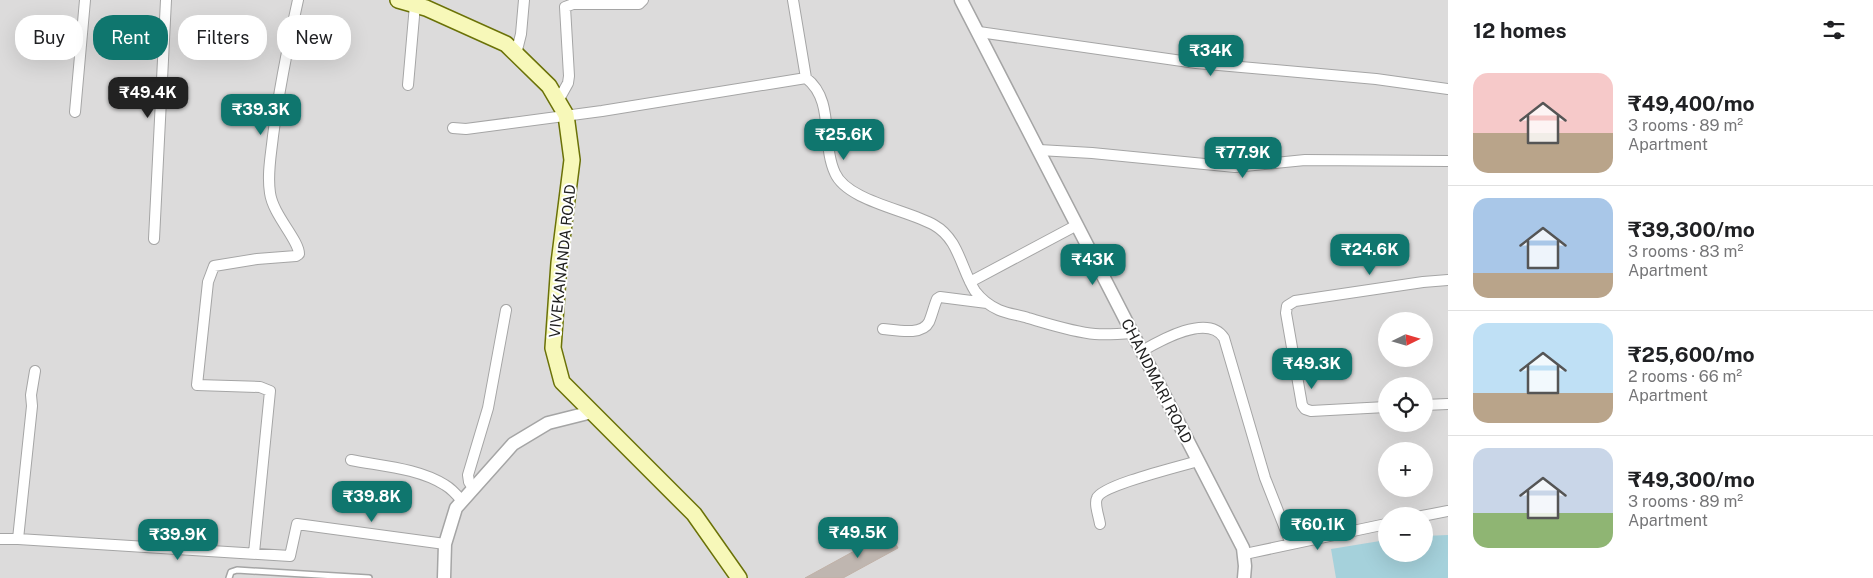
<!DOCTYPE html>
<html lang="en">
<head>
<meta charset="utf-8">
<style>
  :root { --surface:#fff; --page:#f2f2f2; --text:#202124; --muted:#757577; --line:#e0e0e0; --accent:#0f766e }
  body { margin:0; font-family:"Public Sans",sans-serif; background:var(--page); color:var(--text); height:100vh; display:flex; flex-direction:column; font-size:19px; white-space:nowrap }
  * { box-sizing:border-box; margin:0 }
  p { font-size:16px; color:var(--muted) }
  .icon { flex:none; width:28px; height:28px; fill:none; stroke:currentColor; stroke-width:2; stroke-linecap:round; stroke-linejoin:round }
  .map { position:relative; flex:1; overflow:hidden }
  .panel { display:flex; flex-direction:column; background:var(--surface); width:425px }
  .panel>* { flex:none }
  .hud { position:absolute; left:15px; top:15px; width:475px; height:45px; display:flex; gap:10px }
  .needle { width:32px; rotate:85deg }
  .controls { position:absolute; left:1378px; top:312px; display:grid; gap:10px }
  .controls a { display:grid; place-items:center; width:55px; height:55px; border-radius:50%; background:var(--surface); box-shadow:0 5px 20px #0002; font-size:25px }
  .price { position:absolute; translate:-50% -42px; padding:0 11px; border-radius:10px; background:var(--accent); color:#fff; font-size:16px; line-height:32px; filter:drop-shadow(0 1px 2px #0008) }
  .price::after { content:''; position:absolute; left:50%; top:30px; width:15px; height:11px; margin-left:-8px; background:inherit; clip-path:polygon(0 0,100% 0,50% 100%) }
  .price.on { background:#222; color:#fff }
  ul { padding:0; list-style:none }
  li { display:flex; align-items:center; gap:15px; height:125px; padding:0 25px }
  li+li { border-top:1px solid var(--line) }
  li span { display:grid; place-items:center; flex:none; width:140px; height:100px; border-radius:15px; color:#555 }
  li>.icon { margin-inline-start:auto }
  span .icon { width:60px; height:60px; fill:#fffc; stroke-width:1 }
  li b { font-size:21px }
  h2 { display:flex; justify-content:space-between; align-items:center; height:60px; padding:0 25px; font-size:21px }
  .chip { padding:0 18px; border-radius:20px; background:var(--surface); box-shadow:0 5px 20px #0002; font-size:18px; line-height:45px }
  .chip.on { background:var(--accent); color:#fff }
  main { display:flex; flex:1; min-height:0 }
  .map>svg:first-child { display:block }
  .residential { fill:#dcdbdb; fill-rule:evenodd }
  .water { fill:#a5d1db }
  .building { fill:#bfb6b0; stroke:#c0b1a7 }
  .lines { fill:none; stroke-linecap:round; stroke-linejoin:round }
  .service-casing { stroke:#a5a5a5; stroke-width:8 }
  .minor-casing { stroke:#a5a5a5; stroke-width:12 }
  .tertiary-casing { stroke:#a5a5a5; stroke-width:15 }
  .secondary-casing { stroke:#6b7207; stroke-width:18 }
  .service { stroke:#fff; stroke-width:5 }
  .minor { stroke:#fff; stroke-width:10 }
  .tertiary { stroke:#fff; stroke-width:12 }
  .secondary { stroke:#f7f8b9; stroke-width:15 }
  .labels { text-anchor:middle; dominant-baseline:central; stroke-width:4; stroke-linejoin:round; paint-order:stroke }
  .street-label { font-size:15px; fill:#1e1e1e; stroke:#fff }
</style>
</head>
<body>
<main>
<div class="map">
<svg width="1448" height="578" viewBox="0 0 1448 578">
  <rect width="100%" height="100%" fill="#efebe4"/>
  <!-- residential -->
  <path class="residential" d="M0,0H1448V578H0ZM1386,321H1424V359H1386ZM1386,386H1424V424H1386ZM1386,451H1424V489H1386ZM1386,516H1424V554H1386Z"/>
  <!-- water -->
  <path class="water" d="M1448,535V578H1336L1331,549L1386,540V554H1424V536Z"/>
  <!-- building -->
  <path class="building" d="M889,532L898,548L843,578H805Z"/>
  <g class="lines">
    <!-- service casing -->
    <g class="service-casing">
      <path id="service" d="M229,578L231,572L237,570L369,578"/>
    </g>
    <!-- minor casing -->
    <g class="minor-casing">
      <path id="minor" d="M793,0L806,78
        M979,32L1196,63L1376,79L1448,89
        M516,54L521,34L524,0
        M408,85L415,5
        M558,101L568,83L569,76L565,7L573,4H639L643,0
        M75,112L85,0
        M453,128L466,129L602,111L806,78C835,100 821,143 835,173C847,201 908,210 934,225C959,239 961,269 975,291C981,299 990,306 999,310C1008,314 1019,315 1028,318C1049,324 1073,332 1095,334C1107,335 1120,334 1133,333
        M1039,150L1092,153L1235,167L1305,160L1448,161
        M154,239L166,0
        M970,282L1077,225
        M883,329C896,330 922,336 929,322C932,315 934,306 937,299L940,297L987,303
        M1142,351C1161,340 1208,313 1224,338L1265,478L1291,544
        M1424,405L1448,404
        M1386,407L1311,411L1305,409L1302,405L1286,313L1287,306L1295,301L1423,282L1448,280
        M351,460C381,466 418,468 445,485C452,489 457,495 462,501
        M473,488L469,482L468,475L488,408L506,310
        M1422,516L1448,511
        M1100,524C1099,517 1094,504 1097,498C1102,485 1182,466 1198,461
        M0,539H18L32,406L31,395L35,371
        M18,539L290,556L297,524L445,544
        M254,553L270,391L260,387L197,385L208,282L214,266L257,259L296,256L299,254C299,240 273,215 270,193C267,174 271,155 273,136C279,90 288,45 298,0
        M1245,554L1386,524"/>
    </g>
    <!-- tertiary casing -->
    <g class="tertiary-casing">
      <path id="tertiary" d="M961,0L1243,548L1245,566L1244,578
        M444,578L445,544L456,508L513,444L548,423L592,412"/>
    </g>
    <!-- secondary casing -->
    <g class="secondary-casing">
      <path id="secondary" d="M398,0L426,8L506,44L549,86L566,115L572,160L559,263L553,348L562,382L694,514L739,578"/>
    </g>
    <!-- service -->
    <use href="#service" class="service"/>
    <!-- minor -->
    <use href="#minor" class="minor"/>
    <!-- tertiary -->
    <use href="#tertiary" class="tertiary"/>
    <!-- secondary -->
    <use href="#secondary" class="secondary"/>
  </g>
  <g class="labels">
    <!-- street labels -->
    <g class="street-label">
      <text transform="translate(562 261) rotate(-84)">VIVEKANANDA ROAD</text>
      <text transform="translate(1157 381) rotate(63)">CHANDMARI ROAD</text>
    </g>
  </g>
</svg>
<div class="controls">
<a><svg class="needle" viewBox="-14 -14 28 28"><path d="M0-13l5 13h-10z" fill="#e53935"/><path d="M0 13l5-13h-10z" fill="#757577"/></svg></a>
<a><svg class="icon" aria-label="locate" viewBox="0 0 24 24"><circle cx="12" cy="12" r="6"/><path d="M12 2v4M12 18v4M2 12h4M18 12h4"/></svg></a>
<a>+</a>
<a>−</a>
</div>
<b class="price" style="left:1211px;top:77px">₹34K</b>
<b class="price on" style="left:148px;top:119px">₹49.4K</b>
<b class="price" style="left:261px;top:136px">₹39.3K</b>
<b class="price" style="left:844px;top:161px">₹25.6K</b>
<b class="price" style="left:1243px;top:179px">₹77.9K</b>
<b class="price" style="left:1370px;top:276px">₹24.6K</b>
<b class="price" style="left:1093px;top:286px">₹43K</b>
<b class="price" style="left:1312px;top:390px">₹49.3K</b>
<b class="price" style="left:372px;top:523px">₹39.8K</b>
<b class="price" style="left:1318px;top:551px">₹60.1K</b>
<b class="price" style="left:858px;top:559px">₹49.5K</b>
<b class="price" style="left:178px;top:561px">₹39.9K</b>
<div class="hud">
<a class="chip">Buy</a>
<a class="chip on">Rent</a>
<a class="chip">Filters</a>
<a class="chip">New</a>
</div>
</div>
<section class="panel">
<h2>12 homes<svg class="icon" aria-label="filters" viewBox="0 0 24 24"><path d="M4 7h16M4 17h16"/><circle cx="9" cy="7" r="2"/><circle cx="15" cy="17" r="2"/></svg></h2>
<ul>
<li><span style="background:linear-gradient(#f6c9c9 60%,#b9a48a 0)"><svg class="icon" aria-label="home" viewBox="0 0 24 24"><path d="M3 11l9-7 9 7M6 9v11h12V9"/></svg></span><div><b>₹49,400/mo</b><p>3 rooms · 89 m²</p><p>Apartment</p></div></li>
<li><span style="background:linear-gradient(#a9c7e8 75%,#b9a48a 0)"><svg class="icon" aria-label="home" viewBox="0 0 24 24"><path d="M3 11l9-7 9 7M6 9v11h12V9"/></svg></span><div><b>₹39,300/mo</b><p>3 rooms · 83 m²</p><p>Apartment</p></div></li>
<li><span style="background:linear-gradient(#bfe0f5 70%,#b9a48a 0)"><svg class="icon" aria-label="home" viewBox="0 0 24 24"><path d="M3 11l9-7 9 7M6 9v11h12V9"/></svg></span><div><b>₹25,600/mo</b><p>2 rooms · 66 m²</p><p>Apartment</p></div></li>
<li><span style="background:linear-gradient(#c9d6e8 65%,#8fb573 0)"><svg class="icon" aria-label="home" viewBox="0 0 24 24"><path d="M3 11l9-7 9 7M6 9v11h12V9"/></svg></span><div><b>₹49,300/mo</b><p>3 rooms · 89 m²</p><p>Apartment</p></div></li>
</ul>
</section>
</main>
</body>
</html>
